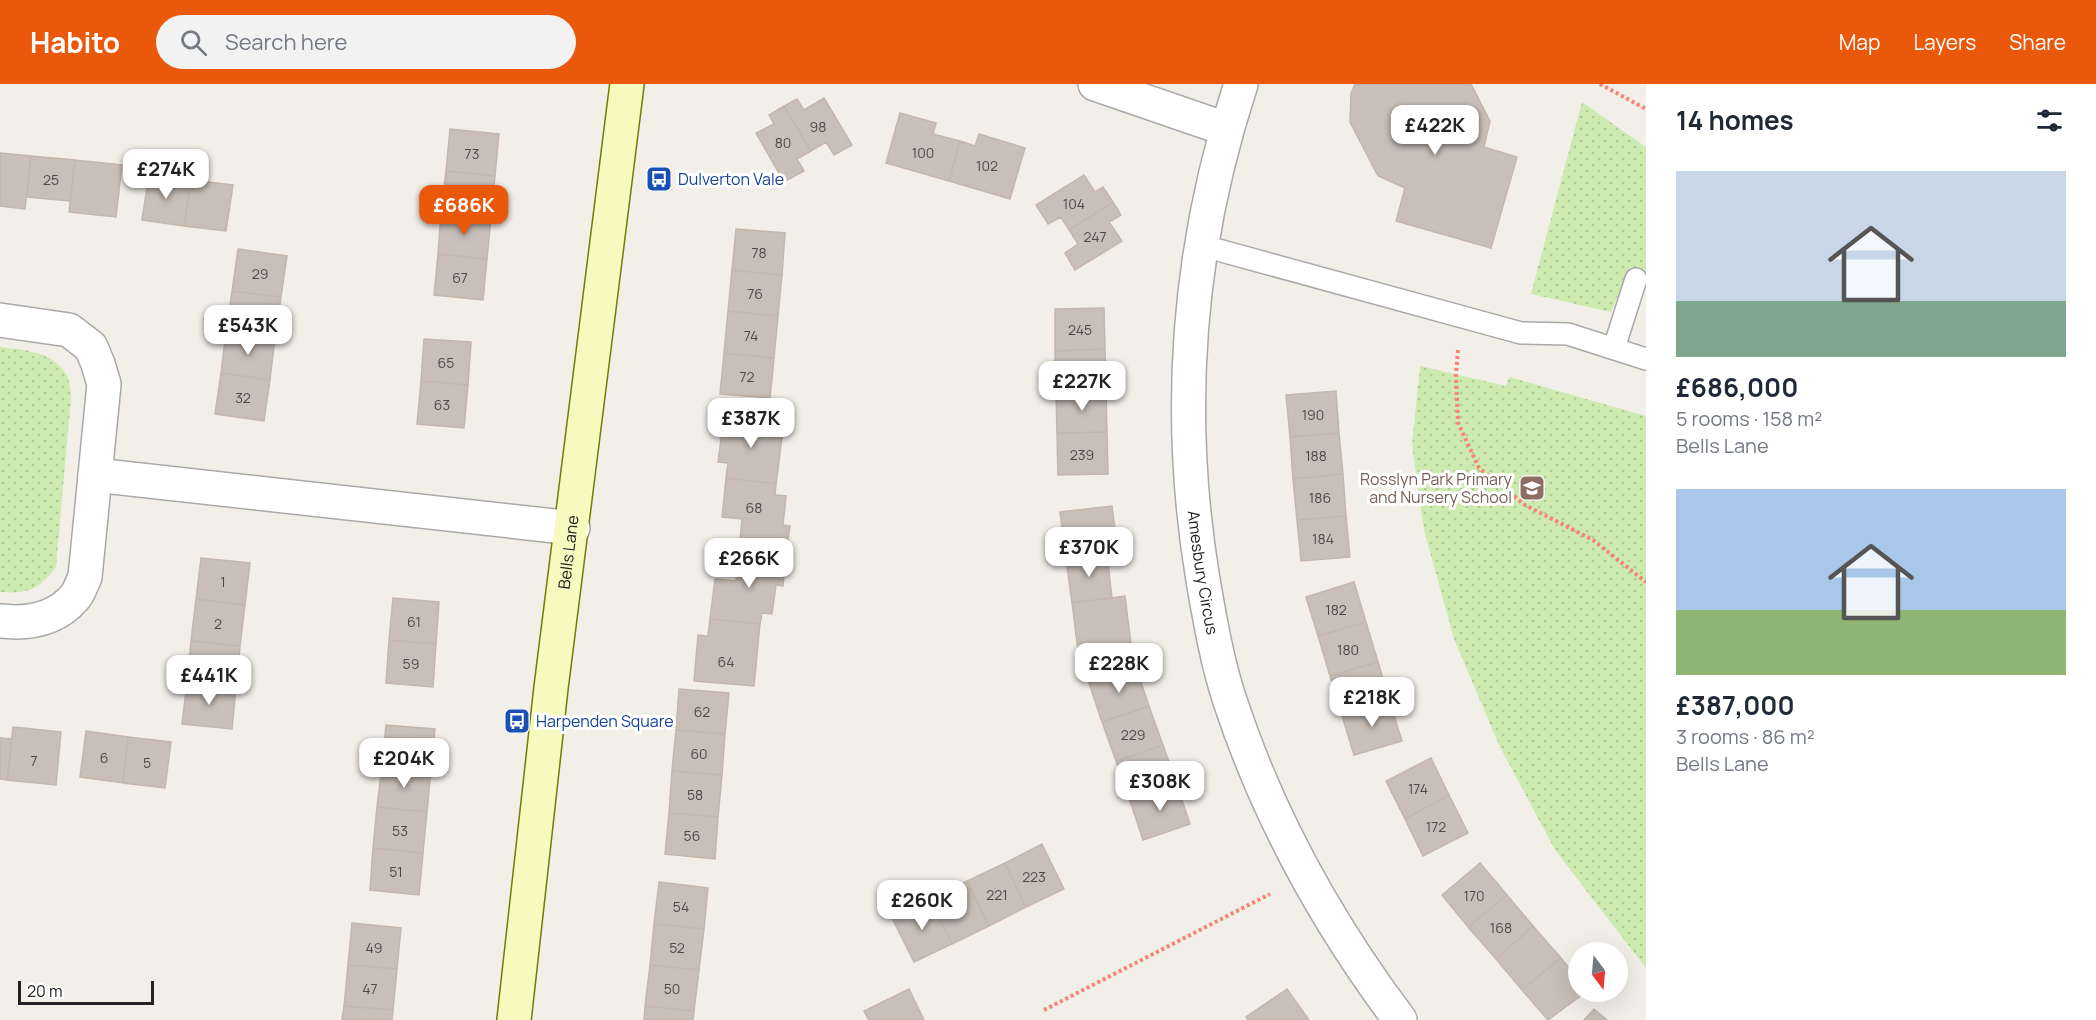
<!DOCTYPE html>
<html lang="en">
<head>
<meta charset="utf-8">
<style>
  :root { --surface:#fff; --page:#f2f2f3; --text:#1f2937; --muted:#747a83; --accent:#ea580c }
  body { margin:0; font-family:Manrope,sans-serif; background:var(--page); color:var(--text); height:100vh; display:flex; flex-direction:column; font-size:22px; white-space:nowrap }
  * { box-sizing:border-box; margin:0 }
  p { font-size:20px; color:var(--muted) }
  .icon { flex:none; width:33px; height:33px; fill:none; stroke:currentColor; stroke-width:2; stroke-linecap:round; stroke-linejoin:round }
  .map { position:relative; flex:1; overflow:hidden }
  .side { display:flex; flex-direction:column; background:var(--surface); width:450px }
  .side>* { flex:none }
  .needle { width:39px; rotate:164deg }
  .fabs { position:absolute; left:1568px; top:858px; display:grid; gap:12px }
  .fabs a { display:grid; place-items:center; width:60px; height:60px; border-radius:50%; background:var(--surface); box-shadow:0 6px 24px #0002; font-size:30px }
  .scale { position:absolute; left:18px; bottom:15px; width:136px; box-sizing:border-box; padding-left:6px; border:3px solid #222; border-top:0; font-size:16px; line-height:21px; white-space:nowrap; color:#222; -webkit-text-stroke:4px #fff; paint-order:stroke }
  .price { position:absolute; translate:-50% -51px; padding:0 14px; border-radius:12px; background:#fff; color:#222; font-size:20px; line-height:39px; filter:drop-shadow(0 2px 3px #0008) }
  .price::after { content:''; position:absolute; left:50%; top:36px; width:18px; height:14px; margin-left:-9px; background:inherit; clip-path:polygon(0 0,100% 0,50% 100%) }
  .price.on { background:var(--accent); color:#fff }
  ul { padding:0; list-style:none }
  li { display:grid; align-content:center; gap:12px; height:318px; padding:0 30px }
  li span { display:grid; place-items:center; height:186px; border-radius:0px; color:#555 }
  li>.icon { margin-inline-start:auto }
  span .icon { width:108px; height:108px; fill:#fffc; stroke-width:1 }
  li b { font-size:26px }
  h2 { display:flex; justify-content:space-between; align-items:center; height:72px; padding:0 30px; font-size:26px }
  header { display:flex; align-items:center; gap:36px; box-sizing:border-box; height:84px; padding:0 30px; background:var(--accent); color:#fff }
  header strong { font-size:28px }
  nav { display:flex; gap:33px; margin-inline-start:auto; font-size:21px }
  .search { width:420px; height:54px; background:var(--page); display:flex; align-items:center; gap:15px; box-sizing:border-box; padding:0 21px; border-radius:33px; color:var(--muted); font-size:22px }
  main { display:flex; flex:1; min-height:0 }
  .map>svg:first-child { display:block }
  .grass { fill:url(#grass-dots) }
  .building { fill:#c7bfb8; stroke:#c4b6ab; stroke-width:1.5 }
  .lines { fill:none; stroke-linecap:round; stroke-linejoin:round }
  .lane-casing { stroke:#a9a9a9; stroke-width:24 }
  .street-casing { stroke:#a9a9a9; stroke-width:36 }
  .secondary-casing { stroke:#707d05; stroke-width:36 }
  .path { stroke:#fa8072; stroke-width:4; stroke-dasharray:3 3; stroke-linecap:butt }
  .lane { stroke:#fff; stroke-width:21 }
  .street { stroke:#fff; stroke-width:33 }
  .secondary { stroke:#f7fabf; stroke-width:33 }
  .labels { text-anchor:middle; dominant-baseline:central; stroke-width:6; stroke-linejoin:round; paint-order:stroke }
  .number-label { font-size:14px; fill:#4b4948 }
  .transit-label { font-size:16px; fill:#164399; stroke:#fff; text-anchor:start }
  .education-label { font-size:16px; fill:#785e54; stroke:#fff; text-anchor:end }
  .street-label { font-size:16px; fill:#222; stroke:#fff }
</style>
</head>
<body>
<header>
<strong>Habito</strong>
<div class="search"><svg class="icon" aria-label="search" viewBox="0 0 24 24"><circle cx="10" cy="10" r="6"/><path d="M15 15l6 6"/></svg>Search here</div>
<nav><a>Map</a><a>Layers</a><a>Share</a></nav>
</header>
<main>
<div class="map">
<svg width="1646" height="936" viewBox="0 0 1646 936">
  <defs>
    <pattern id="grass-dots" width="8" height="8" patternUnits="userSpaceOnUse" patternTransform="scale(1.5)"><rect width="8" height="8" fill="#cdebb0"/><path d="M2 2h.1M6 6h.1" fill="none" stroke="#b0c997" stroke-width="1.8" stroke-linecap="round"/></pattern>
  </defs>
  <rect width="100%" height="100%" fill="#f2efe9"/>
  <!-- grass -->
  <path class="grass" d="M1582,18L1646,63V188L1630,183L1611,228L1531,210Z
    M0,263C25,266 52,267 67,291C70,296 70,307 71,314L56,483C38,506 29,510 0,508Z
    M1420,282L1506,302L1509,293L1646,332V884L1555,766L1499,661L1454,555L1424,446L1412,361Z"/>
  <!-- building -->
  <path class="building" d="M1355,0H1471L1490,37L1484,63L1517,73L1491,164L1396,137L1405,104L1378,92L1350,38L1351,10Z
    M824,14L852,61L834,71L826,58L811,67L784,22L797,15L804,26Z
    M784,22L811,67L797,75L804,87L784,98L756,49L774,40L769,31Z
    M900,29L936,39L933,50L960,57L949,97L886,79Z
    M450,45L499,50L495,92L446,87Z
    M979,50L1025,64L1010,115L949,97L960,57L975,62Z
    M0,69L31,72L25,125L0,122Z
    M31,72L75,76L70,117L27,113Z
    M75,76L122,81L116,133L69,128Z
    M446,87L495,92L491,133L441,129Z
    M149,90L191,96L184,142L142,136Z
    M1084,91L1095,108L1103,103L1113,118L1069,146L1061,133L1048,140L1036,121Z
    M191,96L233,101L226,147L184,142Z
    M1113,118L1121,131L1109,138L1122,157L1075,186L1065,169L1078,160L1069,146Z
    M441,129L491,133L487,175L438,170Z
    M736,145L785,149L782,191L732,186Z
    M238,165L287,172L281,213L232,207Z
    M438,170L487,175L483,216L434,211Z
    M732,186L782,191L778,232L728,227Z
    M232,207L281,213L275,254L226,248Z
    M1104,224L1105,265L1055,267V225Z
    M728,227L778,232L774,274L724,269Z
    M226,248L275,254L270,296L221,289Z
    M424,255L471,258L468,301L421,297Z
    M1105,265L1106,307L1056,308L1055,267Z
    M724,269L774,274L770,314L720,310Z
    M221,289L270,296L264,337L215,330Z
    M421,297L468,301L464,344L417,340Z
    M1106,307L1107,348L1057,349L1056,308Z
    M1336,307L1339,349L1290,353L1286,311Z
    M724,332L784,339L776,400L726,394L728,379L718,378Z
    M1107,348L1108,390L1058,391L1057,349Z
    M1339,349L1343,390L1293,395L1290,353Z
    M1343,390L1346,432L1297,436L1293,395Z
    M726,394L776,400L775,411L786,412L783,441L790,442L786,471L739,467L742,435L722,433Z
    M1112,422L1118,469L1066,475L1060,428Z
    M1346,432L1350,473L1301,477L1297,436Z
    M739,467L786,471L783,502L776,501L772,530L762,529L760,540L710,535L715,495L736,497Z
    M1107,470L1112,514L1072,519L1066,475Z
    M201,474L250,479L245,521L196,515Z
    M1354,498L1366,538L1318,552L1306,513Z
    M1125,512L1131,560L1078,566L1072,519Z
    M393,514L439,518L436,560L389,556Z
    M196,515L245,521L240,562L191,557Z
    M710,535L760,540L754,602L694,597L698,551L708,552Z
    M1366,538L1378,578L1330,592L1318,552Z
    M389,556L436,560L433,603L386,599Z
    M191,557L240,562L236,604L187,598Z
    M1378,578L1390,618L1342,632L1330,592Z
    M1136,583L1149,622L1102,638L1089,599Z
    M187,598L236,604L232,645L182,640Z
    M679,605L729,609L725,650L676,646Z
    M1390,618L1402,657L1354,671L1342,632Z
    M1149,622L1163,661L1116,677L1102,638Z
    M386,641L435,645L431,686L382,682Z
    M13,643L61,648L56,701L7,696Z
    M676,646L725,650L722,691L672,687Z
    M86,647L128,653L123,699L80,693Z
    M128,653L171,658L165,704L123,699Z
    M0,654L12,655L7,696L0,695Z
    M1163,661L1177,701L1130,717L1116,677Z
    M1431,674L1449,711L1405,735L1386,697Z
    M382,682L431,686L427,728L377,723Z
    M672,687L722,691L718,733L669,729Z
    M1177,701L1190,740L1143,756L1130,717Z
    M1449,711L1468,749L1423,772L1405,735Z
    M377,723L427,728L423,769L373,764Z
    M669,729L718,733L715,775L665,770Z
    M1042,760L1064,805L1026,823L1005,779Z
    M373,764L423,769L419,811L370,806Z
    M1005,779L1026,823L989,842L967,797Z
    M1480,779L1507,811L1468,843L1442,811Z
    M967,797L989,842L952,860L930,815Z
    M659,798L708,804L704,845L654,840Z
    M1507,811L1533,842L1496,875L1468,843Z
    M930,815L952,860L914,878L892,834Z
    M352,839L401,844L397,885L348,881Z
    M654,840L704,845L699,886L650,881Z
    M1533,842L1561,874L1522,906L1496,875Z
    M1561,874L1578,895V908H1586L1548,936L1522,906Z
    M348,881L397,885L393,926L344,922Z
    M650,881L699,886L694,927L645,922Z
    M909,905L924,936H869L864,927Z
    M1287,905L1309,936H1248L1246,933Z
    M344,922L393,926L392,936H342Z
    M645,922L694,927L693,936H644Z
    M1594,925L1607,936H1584Z"/>
  <g class="lines">
    <!-- lane casing -->
    <g class="lane-casing">
      <path id="lane" d="M1200,161L1521,249L1568,250L1646,275
        M1614,264L1636,195"/>
    </g>
    <!-- street casing -->
    <g class="street-casing">
      <g id="street">
        <path d="M1095,0L1226,45"/>
        <path id="s1" d="M1241,0C1188,161 1175,328 1203,496C1210,536 1217,578 1230,617C1268,732 1327,839 1400,936"/>
        <path d="M0,236L69,246L91,263L98,280L104,300L85,493C82,499 79,509 74,514C55,536 27,540 0,537"/>
        <path d="M95,391L573,444"/>
      </g>
    </g>
    <!-- secondary casing -->
    <g class="secondary-casing">
      <g id="secondary">
        <path id="s2" d="M514,936L551,604L627,0"/>
      </g>
    </g>
    <!-- path -->
    <path class="path" d="M1600,0L1646,25
      M1458,266L1456,290L1458,339L1479,384L1525,421L1593,456L1646,498
      M1044,926L1270,810"/>
    <!-- lane -->
    <use href="#lane" class="lane"/>
    <!-- street -->
    <use href="#street" class="street"/>
    <!-- secondary -->
    <use href="#secondary" class="secondary"/>
  </g>
  <!-- icons -->
  <defs>
    <g id="bus-square" transform="scale(1.35)"><rect x="-9" y="-9" width="18" height="18" rx="4" fill="#1a4fb4" stroke="#fff"/><path d="M-5-6H5V4H4V6H2V4H-2V6H-4V4H-5ZM-3.5-4V0h7V-4ZM-3.5 1.2v1.5H-2V1.2ZM2 1.2v1.5H3.5V1.2Z" fill="#fff"/></g>
    <g id="school-square" transform="scale(1.35)"><rect x="-9" y="-9" width="18" height="18" rx="4" fill="#8d6e63" stroke="#fff"/><path d="M0-5L7-2L0 1L-7-2ZM-4 1L0 2.5L4 1V4Q0 6-4 4Z" fill="#fff"/></g>
  </defs>
  <g fill-rule="evenodd">
    <use href="#bus-square" x="659" y="95"/>
    <use href="#school-square" x="1532" y="404"/>
    <use href="#bus-square" x="517" y="637"/>
  </g>
  <g class="labels">
    <!-- number labels -->
    <g class="number-label">
      <text x="818" y="42">98</text>
      <text x="783" y="58">80</text>
      <text x="923" y="68">100</text>
      <text x="472" y="69">73</text>
      <text x="987" y="81">102</text>
      <text x="51" y="95">25</text>
      <text x="1074" y="119">104</text>
      <text x="1095" y="152">247</text>
      <text x="759" y="168">78</text>
      <text x="260" y="189">29</text>
      <text x="460" y="193">67</text>
      <text x="755" y="209">76</text>
      <text x="1080" y="245">245</text>
      <text x="751" y="251">74</text>
      <text x="446" y="278">65</text>
      <text x="747" y="292">72</text>
      <text x="243" y="313">32</text>
      <text x="442" y="320">63</text>
      <text x="1313" y="330">190</text>
      <text x="1082" y="370">239</text>
      <text x="1316" y="371">188</text>
      <text x="1320" y="413">186</text>
      <text x="754" y="423">68</text>
      <text x="1323" y="454">184</text>
      <text x="223" y="497">1</text>
      <text x="1336" y="525">182</text>
      <text x="414" y="537">61</text>
      <text x="218" y="539">2</text>
      <text x="1348" y="565">180</text>
      <text x="726" y="577">64</text>
      <text x="411" y="579">59</text>
      <text x="702" y="627">62</text>
      <text x="1133" y="650">229</text>
      <text x="699" y="669">60</text>
      <text x="104" y="673">6</text>
      <text x="34" y="676">7</text>
      <text x="147" y="678">5</text>
      <text x="1418" y="704">174</text>
      <text x="695" y="710">58</text>
      <text x="1436" y="742">172</text>
      <text x="400" y="746">53</text>
      <text x="692" y="751">56</text>
      <text x="396" y="787">51</text>
      <text x="1034" y="792">223</text>
      <text x="997" y="810">221</text>
      <text x="1474" y="811">170</text>
      <text x="681" y="822">54</text>
      <text x="1501" y="843">168</text>
      <text x="374" y="863">49</text>
      <text x="677" y="863">52</text>
      <text x="370" y="904">47</text>
      <text x="672" y="904">50</text>
    </g>
    <!-- transit labels -->
    <g class="transit-label">
      <text x="678" y="95">Dulverton Vale</text>
      <text x="536" y="637">Harpenden Square</text>
    </g>
    <!-- education labels -->
    <g class="education-label">
      <text x="1512" y="395">Rosslyn Park Primary<tspan x="1512" dy="18">and Nursery School</tspan></text>
    </g>
    <!-- street labels -->
    <g class="street-label">
      <text stroke="none"><textPath href="#s2" startOffset="471">Bells Lane</textPath></text>
      <text stroke="none"><textPath href="#s1" startOffset="495">Amesbury Circus</textPath></text>
    </g>
  </g>
</svg>
<div class="fabs">
<a><svg class="needle" viewBox="-14 -14 28 28"><path d="M0-13l5 13h-10z" fill="#e53935"/><path d="M0 13l5-13h-10z" fill="#747a83"/></svg></a>
</div>
<div class="scale">20 m</div>
<b class="price" style="left:1435px;top:72px">£422K</b>
<b class="price" style="left:166px;top:116px">£274K</b>
<b class="price on" style="left:464px;top:152px">£686K</b>
<b class="price" style="left:248px;top:272px">£543K</b>
<b class="price" style="left:1082px;top:328px">£227K</b>
<b class="price" style="left:751px;top:365px">£387K</b>
<b class="price" style="left:1089px;top:494px">£370K</b>
<b class="price" style="left:749px;top:505px">£266K</b>
<b class="price" style="left:1119px;top:610px">£228K</b>
<b class="price" style="left:209px;top:622px">£441K</b>
<b class="price" style="left:1372px;top:644px">£218K</b>
<b class="price" style="left:404px;top:705px">£204K</b>
<b class="price" style="left:1160px;top:728px">£308K</b>
<b class="price" style="left:922px;top:847px">£260K</b>
</div>
<section class="side">
<h2>14 homes<svg class="icon" aria-label="filters" viewBox="0 0 24 24"><path d="M4 7h16M4 17h16"/><circle cx="9" cy="7" r="2"/><circle cx="15" cy="17" r="2"/></svg></h2>
<ul>
<li><span style="background:linear-gradient(#c9d6e8 70%,#7fa58c 0)"><svg class="icon" aria-label="home" viewBox="0 0 24 24"><path d="M3 11l9-7 9 7M6 9v11h12V9"/></svg></span><div><b>£686,000</b><p>5 rooms · 158 m²</p><p>Bells Lane</p></div></li>
<li><span style="background:linear-gradient(#a9c7e8 65%,#8fb573 0)"><svg class="icon" aria-label="home" viewBox="0 0 24 24"><path d="M3 11l9-7 9 7M6 9v11h12V9"/></svg></span><div><b>£387,000</b><p>3 rooms · 86 m²</p><p>Bells Lane</p></div></li>
</ul>
</section>
</main>
</body>
</html>
